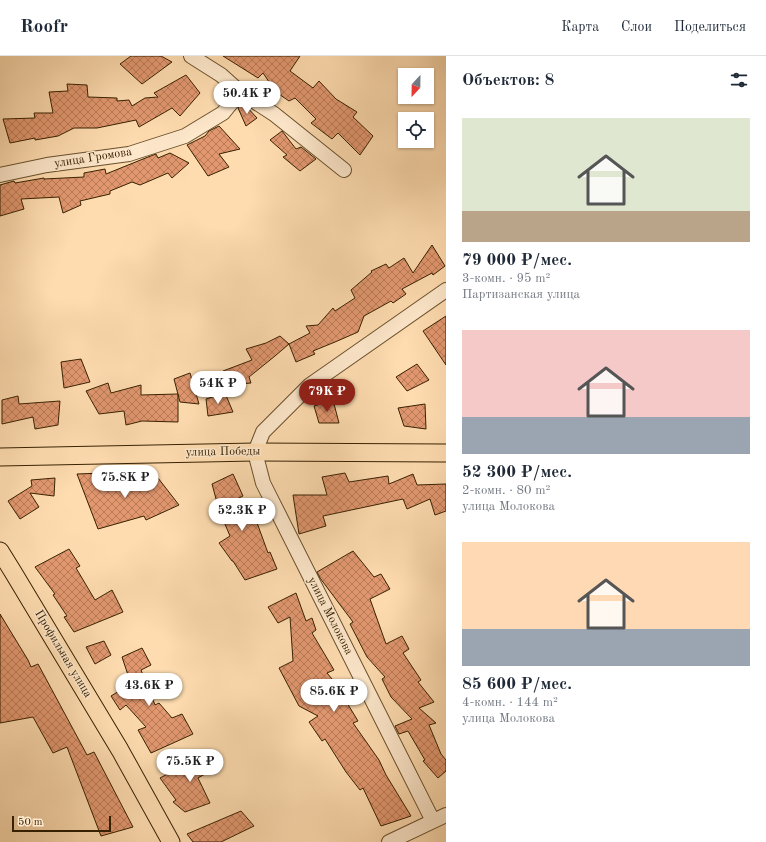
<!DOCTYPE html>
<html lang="ru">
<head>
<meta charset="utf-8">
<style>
  :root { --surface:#fff; --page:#f2f2f3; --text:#1f2937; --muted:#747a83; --line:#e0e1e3; --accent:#8f2418 }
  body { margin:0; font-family:"Old Standard TT",serif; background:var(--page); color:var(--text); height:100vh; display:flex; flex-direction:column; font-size:15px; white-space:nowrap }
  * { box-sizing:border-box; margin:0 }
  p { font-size:13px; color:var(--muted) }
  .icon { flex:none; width:22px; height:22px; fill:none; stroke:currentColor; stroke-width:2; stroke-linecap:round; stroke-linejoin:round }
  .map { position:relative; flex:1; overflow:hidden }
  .panel { display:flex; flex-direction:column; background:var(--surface); width:320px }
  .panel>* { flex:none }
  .needle { width:26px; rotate:202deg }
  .buttons { position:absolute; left:398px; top:12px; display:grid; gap:8px }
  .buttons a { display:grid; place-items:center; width:36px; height:36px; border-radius:0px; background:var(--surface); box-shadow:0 1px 3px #0004; font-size:20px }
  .scale { position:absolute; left:12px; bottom:10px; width:99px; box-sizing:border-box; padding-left:4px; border:2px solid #372100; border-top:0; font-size:11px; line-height:14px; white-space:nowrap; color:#372100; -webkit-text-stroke:3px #fee8cc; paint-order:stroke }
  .price { position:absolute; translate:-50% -34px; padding:0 9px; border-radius:14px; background:#fff; color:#222; font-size:13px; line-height:26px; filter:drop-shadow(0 1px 2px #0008) }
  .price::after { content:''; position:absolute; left:50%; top:24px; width:12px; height:9px; margin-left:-6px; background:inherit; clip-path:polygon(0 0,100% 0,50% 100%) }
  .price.on { background:var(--accent); color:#fff }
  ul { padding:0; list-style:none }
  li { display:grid; align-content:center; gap:8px; height:212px; padding:0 16px }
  li span { display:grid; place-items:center; height:124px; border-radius:0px; color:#555 }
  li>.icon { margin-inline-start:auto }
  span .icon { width:72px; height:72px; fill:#fffc; stroke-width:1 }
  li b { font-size:17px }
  h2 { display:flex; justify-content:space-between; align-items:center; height:48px; padding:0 16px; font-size:17px }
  header { display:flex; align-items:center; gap:24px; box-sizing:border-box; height:56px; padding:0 20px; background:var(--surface); border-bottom:1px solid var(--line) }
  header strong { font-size:19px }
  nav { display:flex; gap:22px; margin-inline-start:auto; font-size:14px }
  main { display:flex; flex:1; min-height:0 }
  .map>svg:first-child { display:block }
  .building { fill:url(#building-cross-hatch); stroke:#372100 }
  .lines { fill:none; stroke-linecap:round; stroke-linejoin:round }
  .minor-casing { stroke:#69502c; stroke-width:16 }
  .major-casing { stroke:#372100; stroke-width:19 }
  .minor { stroke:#fee8cc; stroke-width:14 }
  .major { stroke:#fedcb0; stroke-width:17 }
  .labels { text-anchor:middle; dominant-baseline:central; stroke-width:3; stroke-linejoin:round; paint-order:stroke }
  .street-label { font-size:12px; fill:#372100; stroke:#fee8cc }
</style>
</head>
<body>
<header>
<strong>Roofr</strong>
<nav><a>Карта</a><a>Слои</a><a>Поделиться</a></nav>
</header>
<main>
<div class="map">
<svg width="446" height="786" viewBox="0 0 446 786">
  <defs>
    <pattern id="building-cross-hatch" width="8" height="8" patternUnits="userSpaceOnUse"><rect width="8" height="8" fill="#e2976f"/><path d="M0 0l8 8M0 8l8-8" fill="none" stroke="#b87b59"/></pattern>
  </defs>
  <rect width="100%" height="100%" fill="#fedcb0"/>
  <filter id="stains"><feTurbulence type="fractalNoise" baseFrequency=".005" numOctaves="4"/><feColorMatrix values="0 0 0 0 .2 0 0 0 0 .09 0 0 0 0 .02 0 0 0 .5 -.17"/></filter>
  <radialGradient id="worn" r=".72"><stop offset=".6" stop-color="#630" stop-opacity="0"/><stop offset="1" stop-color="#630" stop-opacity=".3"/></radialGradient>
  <!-- building -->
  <path class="building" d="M131,0H161L172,6L142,28L120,8Z
    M223,0H300L290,15L313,32L319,25L336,43L357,56L353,61L373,80L360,99L338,77L332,83L311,67L316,63L295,42L289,45L276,36L263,17L258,22Z
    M186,19L200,37L180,60L172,52L139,71L136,64L97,72H74L58,80L35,84V82L10,87L3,63L35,62L34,57H53L49,36L68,35L67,28L87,29L88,41L117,42V45L129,44L132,50L145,42L158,41L154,37Z
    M242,47L245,49L257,62L246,70L238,52Z
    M219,70L240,93L219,98L229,111L208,120L187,89L205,80L209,75Z
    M282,75L296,93L301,91L316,103L300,115L283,101L287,99L270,84Z
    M170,97L189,107L172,122L168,117L140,129L132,126L110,135V138L80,145L81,149L63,157L59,141L21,143L24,153L0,160V129L14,125L15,127L44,122V123L84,121V117L105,113L106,118L143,103L156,98L158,102Z
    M432,189L445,210L433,219L432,217L402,233L406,238L393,247L391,245L364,260L358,276L335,286L313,295L315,298L296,306L289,288L310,277L306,270L318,269L333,252L335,255L355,242L351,234L372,216L371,215L386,208L389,212L404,202L413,217Z
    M446,260V309L423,275Z
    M280,280L289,288L275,300L249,321L251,327L229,329L223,315L252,304L246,293L266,287Z
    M81,303L90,326L64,332L61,306Z
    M417,308L429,324L407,335L396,321Z
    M190,317L199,348L180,346L174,323Z
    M108,327L111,337L141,329V339L178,338V366L142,365L126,369L124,355L99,358L86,335Z
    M225,337L233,356L208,360L206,343Z
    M18,340L19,348L60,345L58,369L35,373L33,361L2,368V344Z
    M333,344L339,367H319L314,350Z
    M425,348L426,373L404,370L398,352Z
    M104,417L111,430L158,422L179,449L146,464L144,460L98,473L77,418Z
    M345,417L349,426L388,420L389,428L413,418L417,429L446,428V455L435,459L430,443L407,453L403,443L323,460L326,470L299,478L293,439H327L322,421Z
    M233,418L243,440L235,444L256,464L268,497L270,496L277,513L245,524L233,505H232L219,487L230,480L219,454L212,428Z
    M55,422L54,440L30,437L39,451L20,463L8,445L32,430L31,424Z
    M69,493L80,510L76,512L95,544L112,534L123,556L74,576L64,561L67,560L53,539L55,538L35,511Z
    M353,495L374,521L381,518L390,533L370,543L386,588L402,580L409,593L403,597L421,624L418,626L434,646L419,652L436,667L429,669L441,698L446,704V715L438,722L423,705L425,704L408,675L399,678L395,670L412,663L391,641L382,623L385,621L367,601L350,568L353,566L320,522L317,516Z
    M296,537L306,565L312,562L316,574L312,577L334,614L327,617L343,636L341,637L358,665L353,667L379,704L386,719L411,760L381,770L363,732L360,734L346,716L325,683L322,685L309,666L318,660L299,650L279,612L293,605L290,561L278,567L268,551Z
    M0,558L28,604L31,611L38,608L87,699L94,696L133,771L101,780L67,691L53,697L33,661L0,667Z
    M104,585L111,599L95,608L86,591Z
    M142,592L151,609L141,614L155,649L159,647L172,662L182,658L193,678L151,697L138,674L146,671L126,649L120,654L111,640L131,628L122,601Z
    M208,697L217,711L198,722L210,747L185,756L173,746L176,744L160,722Z
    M241,755L254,770L221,786H193L187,778Z"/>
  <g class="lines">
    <!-- minor casing -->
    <g class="minor-casing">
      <path id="minor" d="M191,0L221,19L240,36L274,58L344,114
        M0,119L47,109L129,98L185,80L223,57L240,36
        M433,765L263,427L255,396L263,376L310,329L446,234
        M389,786L446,759"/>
    </g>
    <!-- major casing -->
    <g class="major-casing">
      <path id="major" d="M0,401L255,396L446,397
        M0,495L13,516L120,694L171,786"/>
    </g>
    <!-- minor -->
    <use href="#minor" class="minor"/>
    <!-- major -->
    <use href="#major" class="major"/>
  </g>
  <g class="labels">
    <!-- street labels -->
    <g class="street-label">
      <text transform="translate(93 102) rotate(-9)">улица Громова</text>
      <text transform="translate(223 396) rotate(-1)">улица Победы</text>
      <text transform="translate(330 560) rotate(63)">улица Молокова</text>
      <text transform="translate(63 598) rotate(59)">Профильная улица</text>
    </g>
  </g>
  <rect width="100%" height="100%" filter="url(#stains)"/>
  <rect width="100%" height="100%" fill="url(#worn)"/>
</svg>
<div class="buttons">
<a><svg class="needle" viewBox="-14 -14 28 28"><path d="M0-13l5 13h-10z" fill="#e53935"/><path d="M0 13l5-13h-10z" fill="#747a83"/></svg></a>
<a><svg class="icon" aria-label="locate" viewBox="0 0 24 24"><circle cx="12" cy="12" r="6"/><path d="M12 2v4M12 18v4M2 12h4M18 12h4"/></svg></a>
</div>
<div class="scale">50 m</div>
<b class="price" style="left:247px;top:59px">50.4K ₽</b>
<b class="price" style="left:218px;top:349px">54K ₽</b>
<b class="price on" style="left:327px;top:357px">79K ₽</b>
<b class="price" style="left:125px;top:443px">75.8K ₽</b>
<b class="price" style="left:242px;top:476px">52.3K ₽</b>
<b class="price" style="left:149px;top:651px">43.6K ₽</b>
<b class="price" style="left:334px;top:657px">85.6K ₽</b>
<b class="price" style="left:190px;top:727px">75.5K ₽</b>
</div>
<section class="panel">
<h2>Объектов: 8<svg class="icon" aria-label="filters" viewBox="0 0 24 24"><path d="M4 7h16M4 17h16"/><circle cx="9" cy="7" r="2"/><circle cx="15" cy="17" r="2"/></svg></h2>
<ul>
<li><span style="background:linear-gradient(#dfe7d0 75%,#b9a48a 0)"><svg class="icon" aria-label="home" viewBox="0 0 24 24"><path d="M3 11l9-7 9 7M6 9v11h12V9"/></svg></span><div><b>79 000 ₽/мес.</b><p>3-комн. · 95 m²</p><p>Партизанская улица</p></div></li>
<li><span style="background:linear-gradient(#f6c9c9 70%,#9aa5b1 0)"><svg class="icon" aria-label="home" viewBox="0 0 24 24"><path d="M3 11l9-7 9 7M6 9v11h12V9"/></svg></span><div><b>52 300 ₽/мес.</b><p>2-комн. · 80 m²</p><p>улица Молокова</p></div></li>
<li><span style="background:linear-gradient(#ffd9b3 70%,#9aa5b1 0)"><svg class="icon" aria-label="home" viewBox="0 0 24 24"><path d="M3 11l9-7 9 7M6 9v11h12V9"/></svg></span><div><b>85 600 ₽/мес.</b><p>4-комн. · 144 m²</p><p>улица Молокова</p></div></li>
</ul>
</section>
</main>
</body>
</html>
